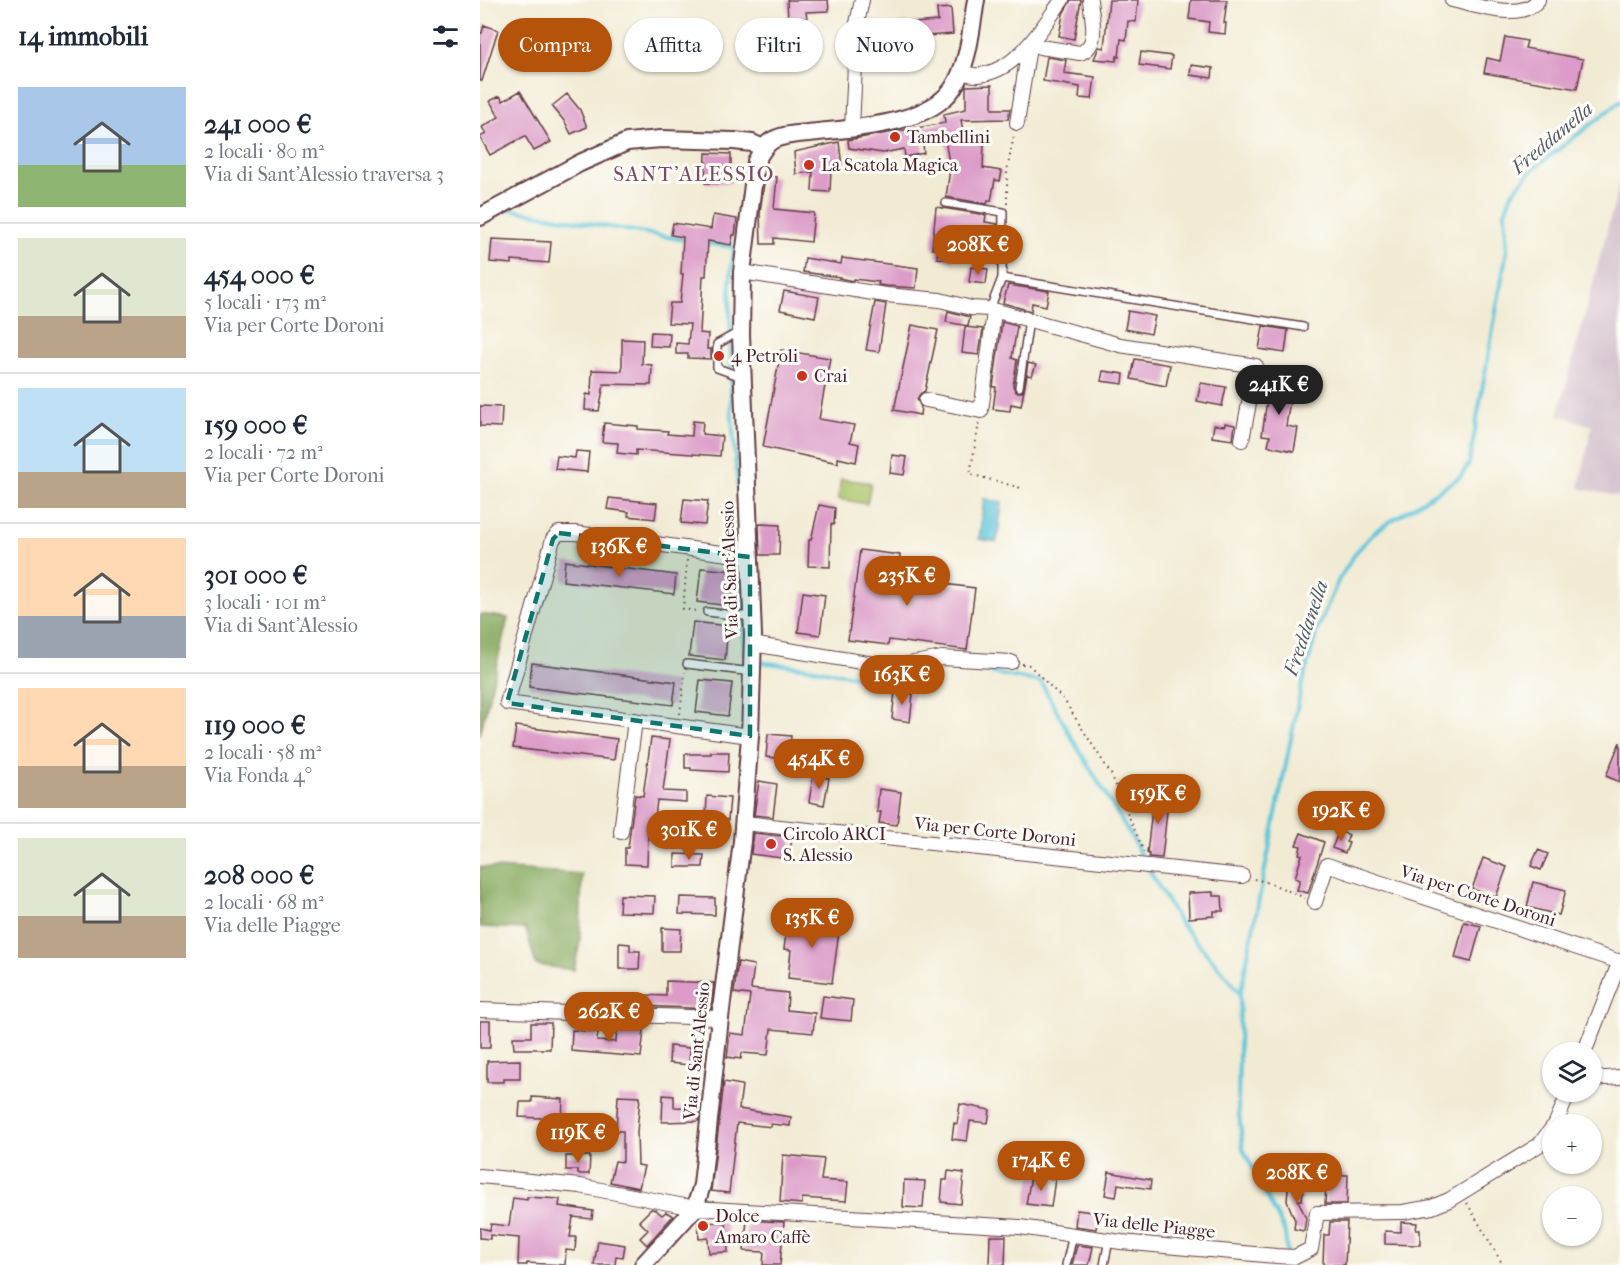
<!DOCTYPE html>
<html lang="it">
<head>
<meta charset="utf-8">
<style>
  :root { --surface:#fff; --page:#f6f6f7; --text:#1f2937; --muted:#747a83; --line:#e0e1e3; --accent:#b45309 }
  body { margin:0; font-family:"IM FELL French Canon",serif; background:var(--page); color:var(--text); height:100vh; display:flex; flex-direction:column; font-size:22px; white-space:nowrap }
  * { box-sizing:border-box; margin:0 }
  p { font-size:20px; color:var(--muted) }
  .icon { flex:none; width:33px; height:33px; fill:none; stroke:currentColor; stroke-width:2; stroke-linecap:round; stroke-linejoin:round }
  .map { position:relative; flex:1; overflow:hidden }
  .details { display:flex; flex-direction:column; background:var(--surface); width:480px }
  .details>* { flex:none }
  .banner { position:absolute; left:18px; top:18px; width:570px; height:54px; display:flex; gap:12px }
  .fabs { position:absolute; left:1062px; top:1042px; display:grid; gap:12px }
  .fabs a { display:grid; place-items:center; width:60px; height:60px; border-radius:50%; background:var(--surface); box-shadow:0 2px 4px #0004; font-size:30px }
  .price { position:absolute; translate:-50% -51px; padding:0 14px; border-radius:21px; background:var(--accent); color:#fff; font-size:20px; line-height:39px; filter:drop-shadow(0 2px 3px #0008) }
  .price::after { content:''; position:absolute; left:50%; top:36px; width:18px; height:14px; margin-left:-9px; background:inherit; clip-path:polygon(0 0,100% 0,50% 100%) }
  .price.current { background:#222; color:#fff }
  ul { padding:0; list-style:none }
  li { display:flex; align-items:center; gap:18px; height:150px; padding:0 18px }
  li+li { border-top:2px solid var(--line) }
  li span { display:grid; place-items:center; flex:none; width:168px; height:120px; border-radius:0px; color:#555 }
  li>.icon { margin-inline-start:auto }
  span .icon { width:72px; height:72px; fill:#fffc; stroke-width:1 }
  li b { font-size:26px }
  h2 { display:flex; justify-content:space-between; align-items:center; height:72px; padding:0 18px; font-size:26px }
  .chip { padding:0 21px; border-radius:27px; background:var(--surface); box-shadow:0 2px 4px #0004; font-size:21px; line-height:54px }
  .chip.current { background:var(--accent); color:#fff }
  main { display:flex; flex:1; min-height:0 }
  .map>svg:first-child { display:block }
  .industrial { fill:#d1bdcb }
  .green { fill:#aac56b; stroke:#7a724b; stroke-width:1.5 }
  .forest { fill:#87aa5f; stroke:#686445; stroke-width:1.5 }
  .water { fill:#5cc5d9; stroke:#537282; stroke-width:1.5 }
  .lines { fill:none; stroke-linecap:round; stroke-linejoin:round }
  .stream { stroke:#5cc5d9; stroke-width:4 }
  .building { fill:#dc9bc8 }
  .service-casing { stroke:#633e44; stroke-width:10 }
  .minor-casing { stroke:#633e44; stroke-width:16 }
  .tertiary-casing { stroke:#633e44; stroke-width:20 }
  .path { stroke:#633e44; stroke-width:2; stroke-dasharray:1.5 4.5; stroke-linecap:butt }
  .service { stroke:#fff; stroke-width:7 }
  .minor { stroke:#fff; stroke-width:14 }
  .tertiary { stroke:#fff; stroke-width:16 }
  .marked { fill:#0f766e; fill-opacity:0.2; stroke:#0f766e; stroke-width:4.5; stroke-dasharray:12 8; stroke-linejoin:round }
  .poi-dot { fill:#c8321e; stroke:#fdfcf7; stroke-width:2 }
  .labels { text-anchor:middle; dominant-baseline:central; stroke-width:6; stroke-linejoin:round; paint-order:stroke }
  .poi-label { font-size:18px; fill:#4a1f2b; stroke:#fdfcf7; text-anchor:start }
  .street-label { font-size:18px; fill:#4a1f2b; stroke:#fdfcf7 }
  .water-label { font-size:20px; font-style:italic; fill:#505968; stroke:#fdfcf7 }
  .quarter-label { font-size:21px; letter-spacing:1.5px; fill:#7d4a62; stroke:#fdfcf7 }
</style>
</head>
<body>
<main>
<section class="details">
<h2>14 immobili<svg class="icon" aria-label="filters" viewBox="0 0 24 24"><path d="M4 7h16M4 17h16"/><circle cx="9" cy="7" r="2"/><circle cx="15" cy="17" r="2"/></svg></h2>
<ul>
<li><span style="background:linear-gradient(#a9c7e8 65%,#8fb573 0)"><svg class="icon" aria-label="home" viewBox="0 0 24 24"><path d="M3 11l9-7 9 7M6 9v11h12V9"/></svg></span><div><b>241 000 €</b><p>2 locali · 80 m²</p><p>Via di Sant'Alessio traversa 3</p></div></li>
<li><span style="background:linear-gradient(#dfe7d0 65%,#b9a48a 0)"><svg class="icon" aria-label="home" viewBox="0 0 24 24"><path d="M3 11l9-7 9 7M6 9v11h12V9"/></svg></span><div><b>454 000 €</b><p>5 locali · 173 m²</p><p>Via per Corte Doroni</p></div></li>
<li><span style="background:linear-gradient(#bfe0f5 70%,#b9a48a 0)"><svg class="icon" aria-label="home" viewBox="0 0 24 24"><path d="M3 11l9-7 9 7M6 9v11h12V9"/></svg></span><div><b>159 000 €</b><p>2 locali · 72 m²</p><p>Via per Corte Doroni</p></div></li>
<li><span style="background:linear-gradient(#ffd9b3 65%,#9aa5b1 0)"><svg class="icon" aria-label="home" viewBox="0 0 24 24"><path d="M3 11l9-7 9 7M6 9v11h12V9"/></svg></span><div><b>301 000 €</b><p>3 locali · 101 m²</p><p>Via di Sant'Alessio</p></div></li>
<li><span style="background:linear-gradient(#ffd9b3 65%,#b9a48a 0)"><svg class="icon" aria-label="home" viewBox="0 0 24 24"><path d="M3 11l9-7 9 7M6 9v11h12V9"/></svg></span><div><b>119 000 €</b><p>2 locali · 58 m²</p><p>Via Fonda 4°</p></div></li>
<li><span style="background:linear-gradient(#dfe7d0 65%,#b9a48a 0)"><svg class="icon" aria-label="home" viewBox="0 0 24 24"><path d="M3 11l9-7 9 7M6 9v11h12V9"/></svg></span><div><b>208 000 €</b><p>2 locali · 68 m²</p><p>Via delle Piagge</p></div></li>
</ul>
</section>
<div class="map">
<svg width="1140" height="1265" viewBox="0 0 1140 1265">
  <rect width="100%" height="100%" fill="#fdfcf7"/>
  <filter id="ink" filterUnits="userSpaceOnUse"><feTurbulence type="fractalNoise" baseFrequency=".0167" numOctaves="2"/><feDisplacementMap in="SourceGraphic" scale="12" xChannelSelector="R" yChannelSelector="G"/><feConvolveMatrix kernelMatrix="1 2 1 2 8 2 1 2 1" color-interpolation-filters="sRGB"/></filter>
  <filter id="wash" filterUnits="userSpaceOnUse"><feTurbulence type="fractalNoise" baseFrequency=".008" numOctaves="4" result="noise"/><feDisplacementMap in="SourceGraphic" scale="24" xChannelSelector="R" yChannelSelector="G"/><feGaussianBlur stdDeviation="1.35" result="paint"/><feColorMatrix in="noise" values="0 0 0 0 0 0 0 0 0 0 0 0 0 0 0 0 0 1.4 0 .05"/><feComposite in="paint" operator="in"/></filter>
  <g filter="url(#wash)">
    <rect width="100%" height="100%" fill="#f2ebd4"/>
    <!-- industrial -->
    <path class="industrial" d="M1140,182V497L1099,488L1112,426L1078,415Z"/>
    <!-- green -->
    <path class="green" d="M361,479L391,483L387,504L358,499Z"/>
    <!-- forest -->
    <path class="forest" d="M0,614L28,618L0,735Z
      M0,867L102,874L100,941L94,970L56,965L46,929L0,927Z"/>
    <!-- water -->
    <path class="water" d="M504,499L522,502L517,542L499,539Z"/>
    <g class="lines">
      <!-- stream -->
      <path class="stream" d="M27,209L205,240
        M224,243L254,247L250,283L251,405L260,513
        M262,574L264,654
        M279,662L329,668L447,689L450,688L457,666L460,664
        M471,665L561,682L591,737L654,841L663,861
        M669,870L700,923L749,979L760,994
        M808,1265L805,1232L763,1149L758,1105L760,995L821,688L837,630L859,579L877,551L897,530L980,477L989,464L1027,250L1025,212L1032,193L1053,169L1140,102"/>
    </g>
    <g id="blocks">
      <!-- building -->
      <path class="building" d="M307,0H348L349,11L326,12L327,18L308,19Z
        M591,0H601L594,39L579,36L583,14Z
        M629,0H658L656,22L648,21L646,40L641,39L639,57L637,56L636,61L614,59L619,47L624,48Z
        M711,0H747L744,23H746L745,34L728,32L729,22L709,19Z
        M471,8L473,34L420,38L418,24L458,21L457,9Z
        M4,25L18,30L2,81H0V33H2Z
        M1025,37L1047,41L1045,48L1103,59L1097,89L1004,73L1007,58L1020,61Z
        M661,52L692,56L690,69L659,65Z
        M567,57L586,60L584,73L615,77L612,99L599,98L600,87L563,81Z
        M711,65L733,68L732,78L710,75Z
        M512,85V109H530L528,119L481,120L485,143L504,144L503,168L522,171L520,181L515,180L511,201L508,200L507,204L466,197L470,169L464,133L442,137L444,153L425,157L424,149L403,153L369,148L368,140L465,123L464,114L486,109V86Z
        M40,91L71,142L54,151L45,136L10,155L0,137L6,134L2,127L19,117L10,101L20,96L23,101Z
        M87,94L100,110L107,127L91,134L85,122L72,106Z
        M359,142L362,166L351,168L350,192L332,191L333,172L316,174L314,152Z
        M226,153L251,154V183H225Z
        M285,176L297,177L294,209L334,213L331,242L294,238V244H281L280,213Z
        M456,207L506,215L505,222L517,224L516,238L490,235L487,257L474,255L473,260L457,258L458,249H452Z
        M233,215L257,219L255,235H253L251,245L228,241L226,276H223L220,333L228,334L227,349H231V359L208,358V354H196V343L208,344L210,324L188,323L190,303H200L203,274H201L203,237L191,235L193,223L231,229Z
        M12,239L71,242L69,263L32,260V264L10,262Z
        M325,258L361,264L362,258L438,268L436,288L407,286L398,285L399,282L373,279V281L359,278L360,277L323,272Z
        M491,267L508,269L506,284L489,282Z
        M528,285L569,291L566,306L552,303L551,311L523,303Z
        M304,291L339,297L335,317L300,310Z
        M395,302L406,304L399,352L386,350Z
        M468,311L490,317L488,326L466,322Z
        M648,311L675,316L671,334L645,329Z
        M522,322L537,326L532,358L537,360L533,386L536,392H542L544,388L548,363L556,365L552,376L547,375L541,406L531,404L530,411L513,409L516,387H513Z
        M432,325L458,330L445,391L440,394L437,399L441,407L440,415L414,410Z
        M783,326L808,330L805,353L779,349Z
        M485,327L503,329L499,355L482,353Z
        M171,332L190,333L189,347L170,346Z
        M142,339L163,340L162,364L172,365L171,385L124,384L119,411L105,410L106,394L111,395L112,370L142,371Z
        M301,350L350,358L339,419L374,425L370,442L379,444L376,462L358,458V463L283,447Z
        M655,359L690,365L686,386L651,379Z
        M623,371L644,374L643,384L621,381Z
        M790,379L813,382L806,426L818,428L814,451L788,446L790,436L782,435Z
        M721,383L746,387L742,406L717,401Z
        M0,406L22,407L21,427L0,426Z
        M213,421L223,422L222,434L242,436L240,456L156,450V455L137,453L138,443L122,442L124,423L158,426V429L188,431L187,434L212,436Z
        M745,423L755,425L753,440L732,437L734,425L745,426Z
        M96,451L109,452L107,472L75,469L77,456L95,458Z
        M412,455L427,457L424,475L410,473Z
        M129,498L177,503L175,519L148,516L149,512L127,509Z
        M204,499L228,501L225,525L201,523Z
        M339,505L355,508L354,525L351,524L350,567L328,566L329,540H331Z
        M279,524L300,525L299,555H280Z
        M380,550L420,555L417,578L495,588L487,650L409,640L408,645L368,640Z
        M85,561L196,575L194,594L83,581Z
        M221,568L254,571L250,606L217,602Z
        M323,592L345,595L340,635L318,632Z
        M213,622L248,626L245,660L209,656Z
        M52,663L196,682L193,705L49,687Z
        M220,680L252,683L248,716L216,712Z
        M415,691L433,694L430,722L412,719Z
        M36,726L137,739L134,760L33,748Z
        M288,734L311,736L309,759L286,757Z
        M171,738L190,740L183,791L206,792V802L177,800L173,835L168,834L167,865L145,864V848H148L155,795L163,796Z
        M1140,742V782L1126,776Z
        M231,752H249L248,772L211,770V768H205V754H231Z
        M333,776L349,778L344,805L329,802Z
        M279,781L297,784L293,817L274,815Z
        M399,789L421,792L417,825L399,823L401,812H397Z
        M674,792L689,793L682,858L669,857V854L667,853Z
        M227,796L250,798L248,820L226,818Z
        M859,831L869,835L866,842L869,843L865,853L852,848Z
        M273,833L312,837L309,859L271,854Z
        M821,833L844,842L828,893L817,890L820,880L815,878L822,855L819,854L821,846L816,845Z
        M1058,850L1068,854L1061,870L1051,866Z
        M195,854L224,855L223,867H195Z
        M1003,858L1027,867L1016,897L992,889Z
        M1053,882L1086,890L1079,915L1047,907Z
        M733,892V896H742L743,911H734V916L709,918L708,893Z
        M140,895L175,896L174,913L139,912Z
        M200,897L235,898V915L199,914Z
        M308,917L360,924L352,983L308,978L311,950L304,949Z
        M984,922L1001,926L991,962L975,958Z
        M182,928L201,929L200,951H182Z
        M139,943L150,944V951H160L159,969H139Z
        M258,962L274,965L271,989L308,993L307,1010L335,1013L333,1033L291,1029L288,1055L262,1053L261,1059L247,1057L250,1033L265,1035L270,995L254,993Z
        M186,981L234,983L231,1009L163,1006V995L186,996Z
        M343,996L373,1000L371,1021L340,1018Z
        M0,1021H10V1048H0Z
        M51,1023H71L70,1049H34L33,1037H51Z
        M137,1027L164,1030L161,1057L91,1051L92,1030L118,1032L117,1041L136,1042Z
        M190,1046L210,1048L209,1065L189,1063Z
        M40,1060V1079H24V1082H7V1061Z
        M244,1082L262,1085L259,1109L311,1117L310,1126L291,1124V1127L257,1123L249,1193L231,1191Z
        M183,1095L194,1096V1107L219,1108L218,1121L182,1122Z
        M138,1096L160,1097L157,1132L158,1165L164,1166L159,1188L130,1182L135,1161L143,1162V1131H136Z
        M52,1097L83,1099L82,1119L39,1117L40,1102H52Z
        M480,1104L510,1110L508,1123L490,1121L487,1141L472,1139L474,1123L477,1124Z
        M303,1155L344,1159L341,1180L368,1182L366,1201L322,1198V1204L300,1202Z
        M86,1156H110L109,1174H98V1170H86Z
        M468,1171L484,1173L481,1204L461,1202L463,1180H467Z
        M629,1172L671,1180L670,1189L638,1184L636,1197L625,1195Z
        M856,1175H868L867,1204H845L846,1184H856Z
        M551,1176L575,1179L571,1207L546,1204Z
        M809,1178L811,1182L824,1183L822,1200H818L826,1218L824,1231L814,1229L815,1220L807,1201Z
        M424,1180L445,1181L443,1208L423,1207Z
        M47,1197L80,1199L79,1206L113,1211L112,1219L93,1217L90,1237H96L95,1251L86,1250L85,1265L47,1263V1265H38L39,1238L10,1235V1239L0,1238V1228L10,1230L11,1224L29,1226L33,1198L47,1200Z
        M171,1209L176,1210L182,1215L186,1212L193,1216L167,1245L160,1238L168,1230L159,1221Z
        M597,1210L619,1213L616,1229L595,1226Z
        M267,1220L304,1222L300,1265H283L284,1252L264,1251Z
        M246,1222L248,1252L229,1253L228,1238L219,1239L218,1223Z
        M850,1222H867L865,1265H843L844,1235H849Z
        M921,1222L937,1223L936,1230H940V1245L905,1244V1231L921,1232Z
        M510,1236H526L525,1265H509Z
        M118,1241L145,1245L143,1257L136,1256L135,1265H114Z
        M597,1245L613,1247L609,1265H592Z"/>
    </g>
  </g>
  <g filter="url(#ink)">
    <use href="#blocks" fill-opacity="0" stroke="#633e44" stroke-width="1.5"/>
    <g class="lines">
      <!-- service casing -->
      <g class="service-casing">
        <path id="service" d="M466,203L523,212L522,278L510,309
          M522,278L823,327
          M259,332L237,344V368L262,377
          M539,387L549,320
          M227,612L272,617
          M207,664L272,672
          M586,1265L593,1235
          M624,1265L629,1240"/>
      </g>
      <!-- minor casing -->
      <g class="minor-casing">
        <path id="minor" d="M972,0C994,5 1042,22 1058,0
          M551,43L560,47L600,53C621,46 611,15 610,0
          M481,72C486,73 494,76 499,75C538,70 562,28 582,0
          M537,123L549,47
          M372,128L377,23L382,0
          M262,272L406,295L460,300L491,308L510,309L640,345L776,366L762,440
          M446,400L501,411L514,312
          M270,557L95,533H79L73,539L27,703L270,736
          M272,644L412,667L462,658L531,662
          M264,823L762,876
          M141,832L155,720
          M835,902L847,865L1140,962
          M0,1010L240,1018
          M1104,1053L1140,961
          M1112,1079L1140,1077
          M1075,1125L1089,1092
          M0,1176L100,1186L215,1208L540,1227L641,1242L796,1256L815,1257L831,1249L837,1213L923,1212L952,1207L969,1200L1059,1145L1072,1128"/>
      </g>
      <!-- tertiary casing -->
      <g class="tertiary-casing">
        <path id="tertiary" d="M0,217L100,163L147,142L181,139L254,141L272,143L283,148
          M163,1265L215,1208L222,1185L240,1018L262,841L270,736L273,635L261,335L262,272L276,161C281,153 285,144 293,140C306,133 323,134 338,132C377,128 449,124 473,88C489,63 491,29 496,0"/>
      </g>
      <!-- path -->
      <path class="path" d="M527,204V171L534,135
        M499,423L490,474L541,488
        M207,560L203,609L217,611
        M542,664L549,665L584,700L631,774L664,852
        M200,714L205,672
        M774,879L790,883L825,898
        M987,1203L1023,1265"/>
      <!-- service -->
      <use href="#service" class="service"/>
      <!-- minor -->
      <use href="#minor" class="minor"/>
      <!-- tertiary -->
      <use href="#tertiary" class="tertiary"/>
    </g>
  </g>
  <!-- marked area -->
  <path class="marked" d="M79,533L270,557V736L27,703L73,539Z"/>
  <!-- markers -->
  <g class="poi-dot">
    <circle cx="415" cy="137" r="6"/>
    <circle cx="329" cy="165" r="6"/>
    <circle cx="239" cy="356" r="6"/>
    <circle cx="322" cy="376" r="6"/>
    <circle cx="291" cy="844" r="6"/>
    <circle cx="223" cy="1226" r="6"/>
  </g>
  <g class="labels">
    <!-- poi labels -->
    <g class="poi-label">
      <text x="427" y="137">Tambellini</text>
      <text x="341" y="165">La Scatola Magica</text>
      <text x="251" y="356">4 Petroli</text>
      <text x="334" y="376">Crai</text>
      <text x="303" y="834">Circolo ARCI<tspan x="303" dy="21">S. Alessio</tspan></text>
      <text x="235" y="1216">Dolce<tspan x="235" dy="21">Amaro Caffè</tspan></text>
    </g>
    <!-- street labels -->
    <g class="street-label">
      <text transform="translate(250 570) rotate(-92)">Via di Sant'Alessio</text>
      <text transform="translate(515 832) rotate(6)">Via per Corte Doroni</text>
      <text transform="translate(998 896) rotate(18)">Via per Corte Doroni</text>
      <text transform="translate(217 1051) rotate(-84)">Via di Sant'Alessio</text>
      <text transform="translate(674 1226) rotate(6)">Via delle Piagge</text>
    </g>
    <!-- water labels -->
    <g class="water-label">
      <text transform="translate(1072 138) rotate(-40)">Freddanella</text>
      <text transform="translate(826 628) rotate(-71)">Freddanella</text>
    </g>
    <!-- quarter labels -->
    <g class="quarter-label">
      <text x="214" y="174">SANT'ALESSIO</text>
    </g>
  </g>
</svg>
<div class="fabs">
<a><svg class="icon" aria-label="layers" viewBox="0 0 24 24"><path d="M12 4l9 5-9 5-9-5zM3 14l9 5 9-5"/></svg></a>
<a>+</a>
<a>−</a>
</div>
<b class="price" style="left:498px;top:276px">208K €</b>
<b class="price current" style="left:799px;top:416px">241K €</b>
<b class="price" style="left:139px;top:578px">136K €</b>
<b class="price" style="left:427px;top:607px">235K €</b>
<b class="price" style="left:422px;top:706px">163K €</b>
<b class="price" style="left:339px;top:790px">454K €</b>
<b class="price" style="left:678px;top:825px">159K €</b>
<b class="price" style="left:861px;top:842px">192K €</b>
<b class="price" style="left:209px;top:861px">301K €</b>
<b class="price" style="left:332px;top:949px">135K €</b>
<b class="price" style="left:129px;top:1043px">262K €</b>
<b class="price" style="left:98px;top:1164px">119K €</b>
<b class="price" style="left:561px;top:1192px">174K €</b>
<b class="price" style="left:817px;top:1204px">208K €</b>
<div class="banner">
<a class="chip current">Compra</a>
<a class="chip">Affitta</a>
<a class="chip">Filtri</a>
<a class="chip">Nuovo</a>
</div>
</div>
</main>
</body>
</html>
